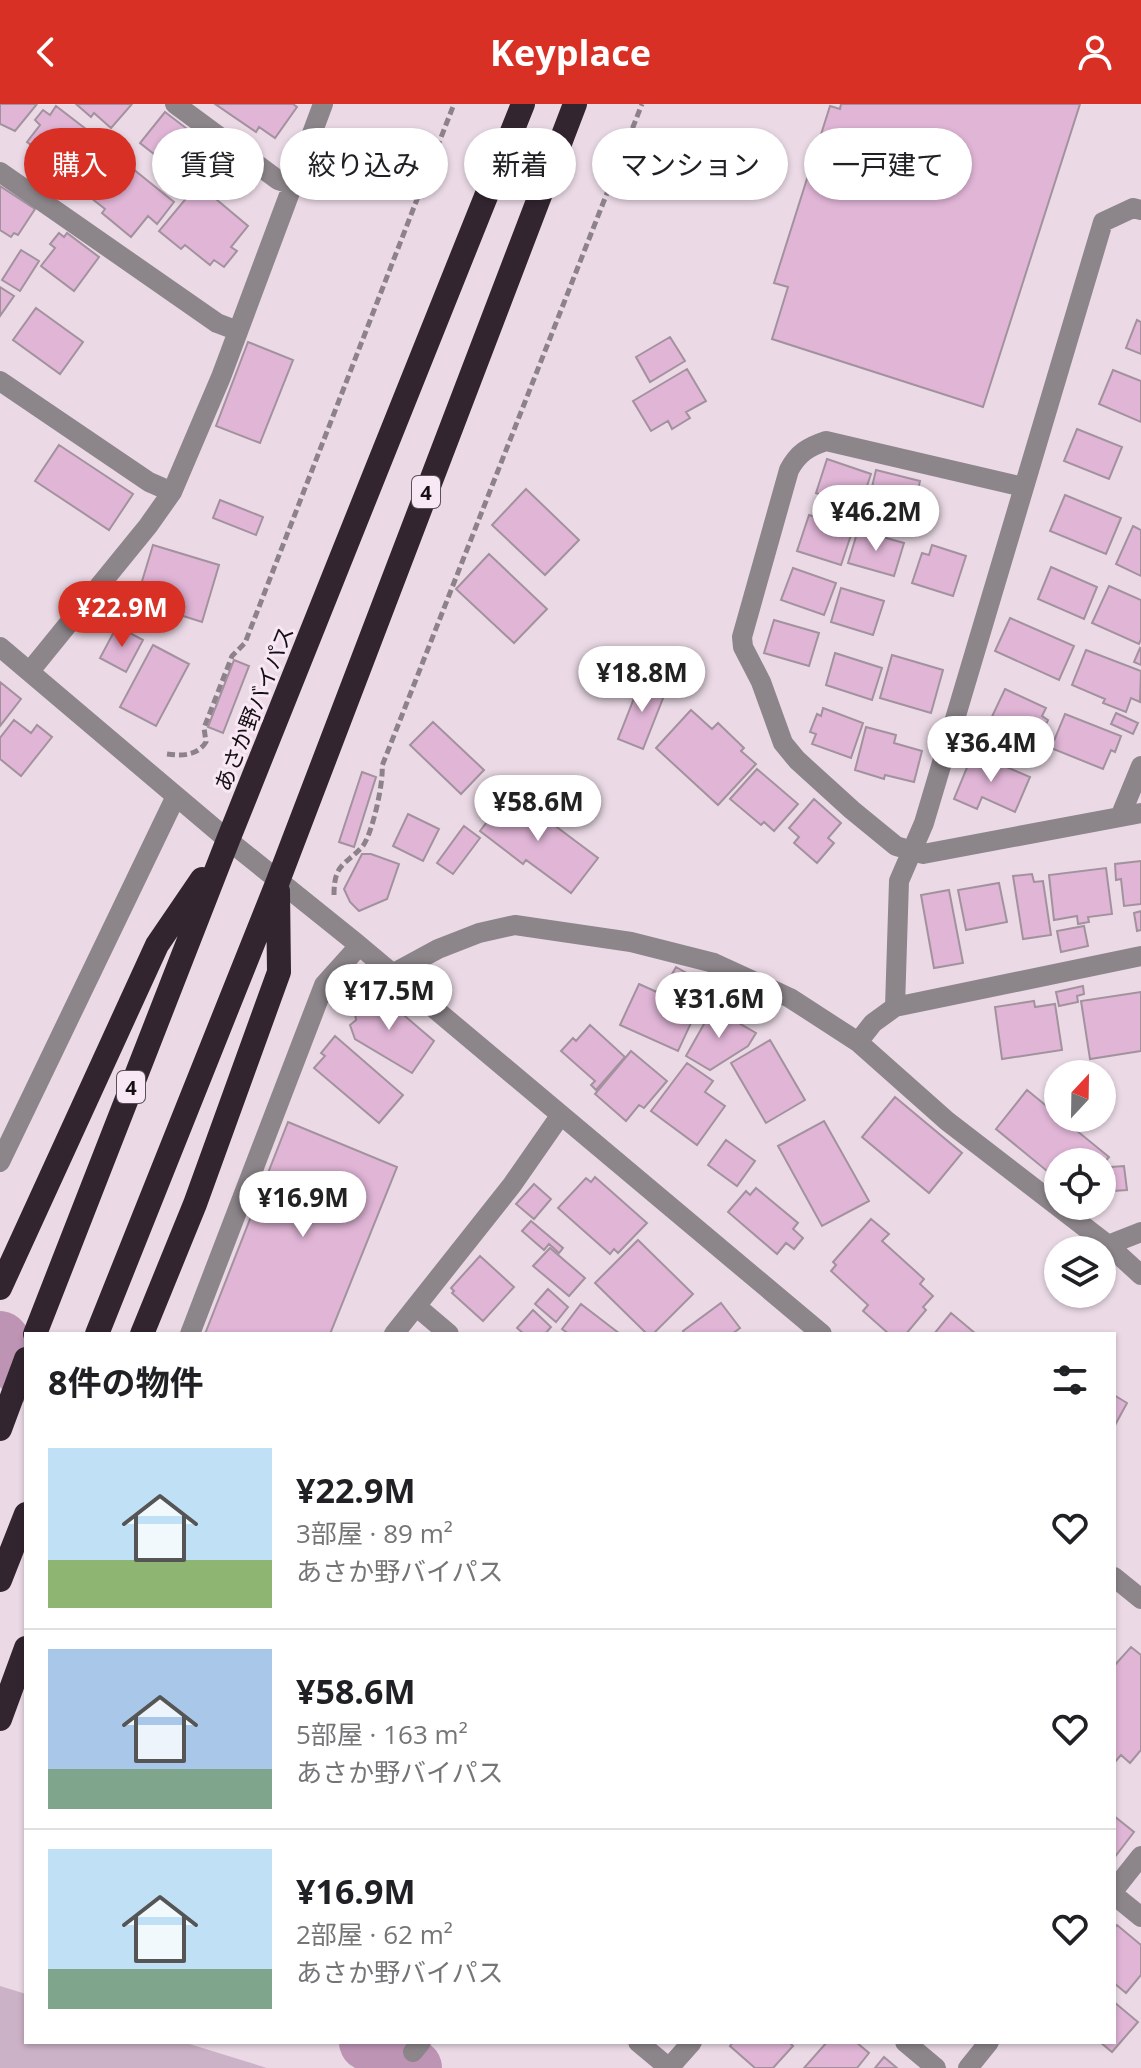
<!DOCTYPE html>
<html lang="ja">
<head>
<meta charset="utf-8">
<style>
  :root { --surface:#fff; --page:#f6f6f6; --text:#202124; --muted:#757577; --line:#e0e0e0; --accent:#d93025 }
  body { margin:0; font-family:"Open Sans","Noto Sans JP",sans-serif; background:var(--page); color:var(--text); height:100vh; display:flex; flex-direction:column; font-size:30px; white-space:nowrap }
  * { box-sizing:border-box; margin:0 }
  p { font-size:26px; color:var(--muted) }
  .icon { flex:none; width:44px; height:44px; fill:none; stroke:currentColor; stroke-width:2; stroke-linecap:round; stroke-linejoin:round }
  .map { position:relative; flex:1; overflow:hidden }
  .sheet { position:absolute; left:24px; top:1228px; width:1092px; height:712px; display:flex; flex-direction:column; background:var(--surface); border-radius:0px; box-shadow:0 2px 6px #0004 }
  .sheet>* { flex:none }
  .guide { position:absolute; left:24px; top:24px; width:1094px; height:72px; display:flex; gap:16px }
  .needle { width:52px; rotate:22deg }
  .tools { position:absolute; left:1044px; top:956px; display:grid; gap:16px }
  .tools a { display:grid; place-items:center; width:72px; height:72px; border-radius:50%; background:var(--surface); box-shadow:0 2px 6px #0004; font-size:40px }
  .price { position:absolute; translate:-50% -68px; padding:0 18px; border-radius:28px; background:#fff; color:#222; font-size:26px; line-height:52px; filter:drop-shadow(0 2px 4px #0008) }
  .price::after { content:''; position:absolute; left:50%; top:48px; width:24px; height:18px; margin-left:-12px; background:inherit; clip-path:polygon(0 0,100% 0,50% 100%) }
  .price.active { background:var(--accent); color:#fff }
  ul { padding:0; list-style:none }
  li { display:flex; align-items:center; gap:24px; height:200px; padding:0 24px }
  li+li { border-top:2px solid var(--line) }
  li span { display:grid; place-items:center; flex:none; width:224px; height:160px; border-radius:0px; color:#555 }
  li>.icon { margin-inline-start:auto }
  span .icon { width:96px; height:96px; fill:#fffc; stroke-width:1 }
  li b { font-size:34px }
  h2 { display:flex; justify-content:space-between; align-items:center; height:96px; padding:0 24px; font-size:34px }
  .chip { padding:0 28px; border-radius:36px; background:var(--surface); box-shadow:0 2px 6px #0004; font-size:28px; line-height:72px }
  .chip.active { background:var(--accent); color:#fff }
  header { display:flex; justify-content:space-between; align-items:center; height:104px; padding:0 24px; background:var(--accent); color:#fff; font-size:36px; font-weight:700 }
  .map>svg:first-child { display:block }
  .green { fill:#ccb2c6 }
  .lines { fill:none; stroke-linecap:round; stroke-linejoin:round }
  .river { stroke:#be94b5; stroke-width:58 }
  .building { fill:#e0b5d6; stroke:#a2929e; stroke-width:2 }
  .path { stroke:#8e828a; stroke-width:5; stroke-dasharray:8 4; stroke-linecap:butt }
  .minor { stroke:#8c858a; stroke-width:20 }
  .highway { stroke:#32252f; stroke-width:24 }
  .labels { text-anchor:middle; dominant-baseline:central; stroke-width:6; stroke-linejoin:round; paint-order:stroke }
  .shield { fill:#f8e7f4; stroke:#5a5058; stroke-width:2 }
  .shield-label { font-size:20px; font-weight:bold; fill:#161015 }
  .street-label { font-size:22px; fill:#161015; stroke:#f8e7f4 }
</style>
</head>
<body>
<header><svg class="icon" aria-label="back" viewBox="0 0 24 24"><path d="M15 5l-7 7 7 7"/></svg>Keyplace<svg class="icon" aria-label="person" viewBox="0 0 24 24"><circle cx="12" cy="8" r="4"/><path d="M4 21q1-7 8-7t8 7"/></svg></header>
<div class="map">
<svg width="1141" height="1964" viewBox="0 0 1141 1964">
  <rect width="100%" height="100%" fill="#ebdae6"/>
  <!-- green -->
  <path class="green" d="M0,1882L26,1890V1938H183L267,1964H0Z"/>
  <g class="lines">
    <!-- river -->
    <path class="river" d="M0,1236L26,1269
      M368,1938L413,1964"/>
  </g>
  <!-- building -->
  <path class="building" d="M0,0H37L15,27L0,20Z
    M76,0H132L111,24L94,9L91,13Z
    M215,0H293L297,3L275,34L259,23L256,28Z
    M841,0H1080L983,303L772,235L788,183L774,179L830,2L840,5Z
    M56,2L95,32L67,68L27,38L40,21L35,16L43,6L50,11Z
    M165,8L195,31L189,40L195,45L177,68L140,39Z
    M107,44L174,98L157,120L148,112L131,133L102,109L105,105L76,82Z
    M198,80L248,122L231,143L237,147L224,163L214,156L210,161L185,141L181,145L159,127Z
    M0,82L35,105L18,131L14,129L11,133L0,126Z
    M59,129L64,133L67,129L99,153L74,187L41,162L55,144L50,140Z
    M21,146L39,157L20,187L2,176Z
    M0,183L14,192L0,212Z
    M36,204L83,238L60,270L13,236Z
    M1137,216L1141,218V250L1126,244Z
    M670,233L685,257L650,278L636,253Z
    M248,238L293,256L260,339L216,322Z
    M687,265L706,297L686,308L690,314L672,325L668,317L651,327L633,297Z
    M1113,266L1141,277V318L1099,300Z
    M1077,325L1122,343L1109,375L1064,357Z
    M59,341L133,390L109,426L35,377Z
    M827,355L871,370L860,403L816,389Z
    M876,366L920,377L911,414L867,404Z
    M526,385L579,436L545,471L492,421Z
    M1065,391L1121,414L1106,450L1050,427Z
    M220,396L263,413L256,431L213,414Z
    M809,411L836,419L834,423L852,428L841,461L797,447Z
    M1133,422L1141,426V472L1116,460Z
    M858,426L904,439L894,472L848,459Z
    M153,441L219,461L202,518L136,497Z
    M932,441L966,452L953,492L912,479L922,449L929,451Z
    M489,450L547,505L514,539L456,485Z
    M1051,463L1097,483L1084,515L1038,495Z
    M793,464L836,479L824,511L781,496Z
    M1109,482L1141,496V535L1139,540L1092,519Z
    M841,484L884,497L873,531L831,518Z
    M1010,514L1074,542L1059,576L995,547Z
    M774,516L819,529L809,562L764,549Z
    M117,522L143,536L126,568L100,554Z
    M153,541L189,560L156,622L120,603Z
    M1140,544L1141,545V561L1134,558Z
    M1086,546L1141,567L1140,598L1131,594L1126,608L1103,599L1105,595L1072,581Z
    M835,549L882,564L872,596L826,581Z
    M892,551L943,566L931,609L880,594Z
    M234,556L249,562L223,629L208,623Z
    M642,574L667,584L643,645L618,635Z
    M0,578L21,595L0,622Z
    M1005,585L1046,604L1042,612L1048,616L1035,644L988,621Z
    M823,604L863,619L851,654L812,640L816,630L810,628L817,610L821,612Z
    M691,606L712,625L718,619L744,644L741,647L756,660L718,701L656,644Z
    M1116,609L1138,619L1133,630L1111,620Z
    M1065,610L1121,632L1115,648L1111,646L1103,665L1051,644Z
    M14,616L31,629L37,621L52,633L21,672L0,655V634Z
    M433,618L484,666L461,690L410,641Z
    M866,623L896,631L894,639L922,647L914,678L885,671L884,675L855,666Z
    M973,649L1030,673L1015,708L982,693L977,705L954,695Z
    M757,665L798,700L774,727L764,718L761,721L730,695Z
    M362,668L376,673L354,743L339,738Z
    M510,688L598,754L571,789L526,756L523,760L480,727Z
    M814,695L841,719L828,734L834,739L817,759L794,739L799,733L789,724Z
    M408,710L439,725L423,757L393,742Z
    M464,722L480,734L453,770L437,759Z
    M362,750H371L399,760L387,795L359,807L350,798L344,785Z
    M1141,757V800L1124,802L1121,775L1116,776L1115,760Z
    M1106,764L1112,810L1088,813L1089,818L1078,820L1077,812L1054,816L1049,771Z
    M1032,770L1034,778L1043,777L1051,831L1023,835L1013,772Z
    M999,779L1007,818L966,826L958,786Z
    M949,786L963,859L934,864L921,791Z
    M1141,807V826L1137,827L1134,809Z
    M1084,822L1088,842L1061,848L1057,827Z
    M676,863L711,883L700,904L664,884Z
    M639,880L697,906L678,947L620,921Z
    M1083,882L1084,890L1077,892L1078,898L1059,902L1056,888Z
    M1141,888V947L1090,955L1081,897Z
    M378,889L434,937L412,969L355,935L350,921L356,916L353,894Z
    M1034,897L1035,903L1055,900L1062,946L1002,955L995,903Z
    M713,904L756,929L748,942L710,966L686,952Z
    M590,921L625,953L596,986L591,981L595,977L561,947L573,934L576,937Z
    M335,932L403,991L379,1019L314,964L325,952L321,949Z
    M770,936L805,996L766,1019L731,959Z
    M631,947L667,977L644,1004L639,1001L626,1017L595,990Z
    M687,959L713,977L705,988L725,1002L697,1041L651,1007Z
    M1027,986L1109,1053L1102,1061V1058H1058V1076L996,1025Z
    M895,993L962,1049L929,1089L862,1033Z
    M824,1017L869,1097L822,1122L778,1042Z
    M288,1018L397,1063L330,1230H205Z
    M726,1036L755,1057L737,1082L708,1061Z
    M1124,1062L1127,1086L1113,1087L1111,1063Z
    M595,1073L647,1119L618,1149L614,1145L610,1150L558,1104L586,1074L591,1078Z
    M534,1080L551,1095L534,1115L516,1100Z
    M756,1084L798,1119L793,1125L803,1134L794,1145L786,1139L777,1150L728,1108L746,1087L750,1091Z
    M871,1115L889,1130L882,1137L924,1175L920,1180L933,1192L923,1203L926,1206L906,1230H889L863,1207L868,1201L831,1167L836,1161L833,1158Z
    M531,1117L563,1144L559,1149L549,1140L544,1146L522,1127Z
    M638,1136L693,1190L653,1230H647L595,1179Z
    M550,1144L585,1174L569,1192L533,1162Z
    M480,1152L514,1183L483,1217L452,1189L454,1187L451,1184Z
    M548,1185L568,1203L556,1218L535,1200Z
    M721,1199L740,1224L732,1230H685L683,1227Z
    M581,1200L620,1230H569L562,1225Z
    M533,1206L551,1223L545,1230H524L517,1224Z
    M951,1209L976,1230H934Z
    M1114,1291L1127,1299L1114,1323Z
    M1131,1543L1141,1551V1646L1130,1659L1121,1651L1114,1659V1562Z
    M1114,1712L1134,1728L1114,1754Z
    M1117,1821L1141,1841V1871L1126,1889L1114,1879V1824Z
    M1114,1898L1138,1918L1112,1948L1100,1938H1114Z
    M733,1938H789L793,1942L773,1964H755L730,1942Z
    M827,1938H856L869,1949L857,1964H804Z
    M884,1953L897,1964H875Z"/>
  <g class="lines">
    <!-- path -->
    <path class="path" d="M167,650C182,652 197,652 206,638L204,624L232,552L245,539L454,0
      M334,791C334,760 344,762 362,743C372,732 384,677 382,662L642,0"/>
    <!-- minor -->
    <path class="minor" d="M175,0L278,76L293,81
      M0,68L217,219L238,227
      M0,277L149,378L172,388
      M1023,383L826,337C808,343 798,349 789,366L742,533L743,543L761,578L783,639L797,656L852,706L896,742L923,750L1141,709
      M0,543L228,736L355,838L822,1230
      M30,567L148,422L172,388L221,273L323,0
      M1120,713L1141,662
      M392,870L438,845L479,829L515,821L631,838L714,859L790,894L858,938L947,1017L1108,1141L1141,1171
      M895,903L899,777L924,719L1103,118L1133,104L1141,106
      M858,938L873,919L895,903L1141,852
      M0,1058L176,692
      M1108,1141L1141,1128
      M416,1202L449,1230
      M190,1230L324,881L359,842
      M394,1230L512,1081L560,1012
      M1114,1473L1141,1495
      M1114,1786L1141,1752
      M1114,1791L1141,1813
      M638,1938L669,1964L692,1938
      M905,1938L936,1964
      M413,1948L421,1938
      M968,1964L989,1938"/>
    <!-- highway -->
    <path class="highway" d="M0,1184L157,841L202,775
      M35,1230L228,736L523,0
      M97,1230L278,777L575,0
      M142,1230L195,1100L279,868L278,787
      M0,1325L26,1255
      M0,1476L26,1410
      M0,1615L26,1544"/>
  </g>
  <g class="labels">
    <!-- shield labels -->
    <g class="shield">
      <rect x="412" y="372" width="28" height="32" rx="6"/>
      <rect x="117" y="967" width="28" height="32" rx="6"/>
    </g>
    <g class="shield-label">
      <text x="426" y="388">4</text>
      <text x="131" y="983">4</text>
    </g>
    <!-- street labels -->
    <g class="street-label">
      <text transform="translate(253 604) rotate(-68)">あさか野バイパス</text>
    </g>
  </g>
</svg>
<div class="tools">
<a><svg class="needle" viewBox="-14 -14 28 28"><path d="M0-13l5 13h-10z" fill="#e53935"/><path d="M0 13l5-13h-10z" fill="#757577"/></svg></a>
<a><svg class="icon" aria-label="locate" viewBox="0 0 24 24"><circle cx="12" cy="12" r="6"/><path d="M12 2v4M12 18v4M2 12h4M18 12h4"/></svg></a>
<a><svg class="icon" aria-label="layers" viewBox="0 0 24 24"><path d="M12 4l9 5-9 5-9-5zM3 14l9 5 9-5"/></svg></a>
</div>
<b class="price" style="left:876px;top:449px">¥46.2M</b>
<b class="price active" style="left:122px;top:545px">¥22.9M</b>
<b class="price" style="left:642px;top:610px">¥18.8M</b>
<b class="price" style="left:991px;top:680px">¥36.4M</b>
<b class="price" style="left:538px;top:739px">¥58.6M</b>
<b class="price" style="left:389px;top:928px">¥17.5M</b>
<b class="price" style="left:719px;top:936px">¥31.6M</b>
<b class="price" style="left:303px;top:1135px">¥16.9M</b>
<div class="guide">
<a class="chip active">購入</a>
<a class="chip">賃貸</a>
<a class="chip">絞り込み</a>
<a class="chip">新着</a>
<a class="chip">マンション</a>
<a class="chip">一戸建て</a>
</div>
<section class="sheet">
<h2>8件の物件<svg class="icon" aria-label="filters" viewBox="0 0 24 24"><path d="M4 7h16M4 17h16"/><circle cx="9" cy="7" r="2"/><circle cx="15" cy="17" r="2"/></svg></h2>
<ul>
<li><span style="background:linear-gradient(#bfe0f5 70%,#8fb573 0)"><svg class="icon" aria-label="home" viewBox="0 0 24 24"><path d="M3 11l9-7 9 7M6 9v11h12V9"/></svg></span><div><b>¥22.9M</b><p>3部屋 · 89 m²</p><p>あさか野バイパス</p></div><svg class="icon" aria-label="heart" viewBox="0 0 24 24"><path d="M12 20l-8-8c-3-5 5-10 8-4 3-6 11-1 8 4z"/></svg></li>
<li><span style="background:linear-gradient(#a9c7e8 75%,#7fa58c 0)"><svg class="icon" aria-label="home" viewBox="0 0 24 24"><path d="M3 11l9-7 9 7M6 9v11h12V9"/></svg></span><div><b>¥58.6M</b><p>5部屋 · 163 m²</p><p>あさか野バイパス</p></div><svg class="icon" aria-label="heart" viewBox="0 0 24 24"><path d="M12 20l-8-8c-3-5 5-10 8-4 3-6 11-1 8 4z"/></svg></li>
<li><span style="background:linear-gradient(#bfe0f5 75%,#7fa58c 0)"><svg class="icon" aria-label="home" viewBox="0 0 24 24"><path d="M3 11l9-7 9 7M6 9v11h12V9"/></svg></span><div><b>¥16.9M</b><p>2部屋 · 62 m²</p><p>あさか野バイパス</p></div><svg class="icon" aria-label="heart" viewBox="0 0 24 24"><path d="M12 20l-8-8c-3-5 5-10 8-4 3-6 11-1 8 4z"/></svg></li>
</ul>
</section>
</div>
</body>
</html>
